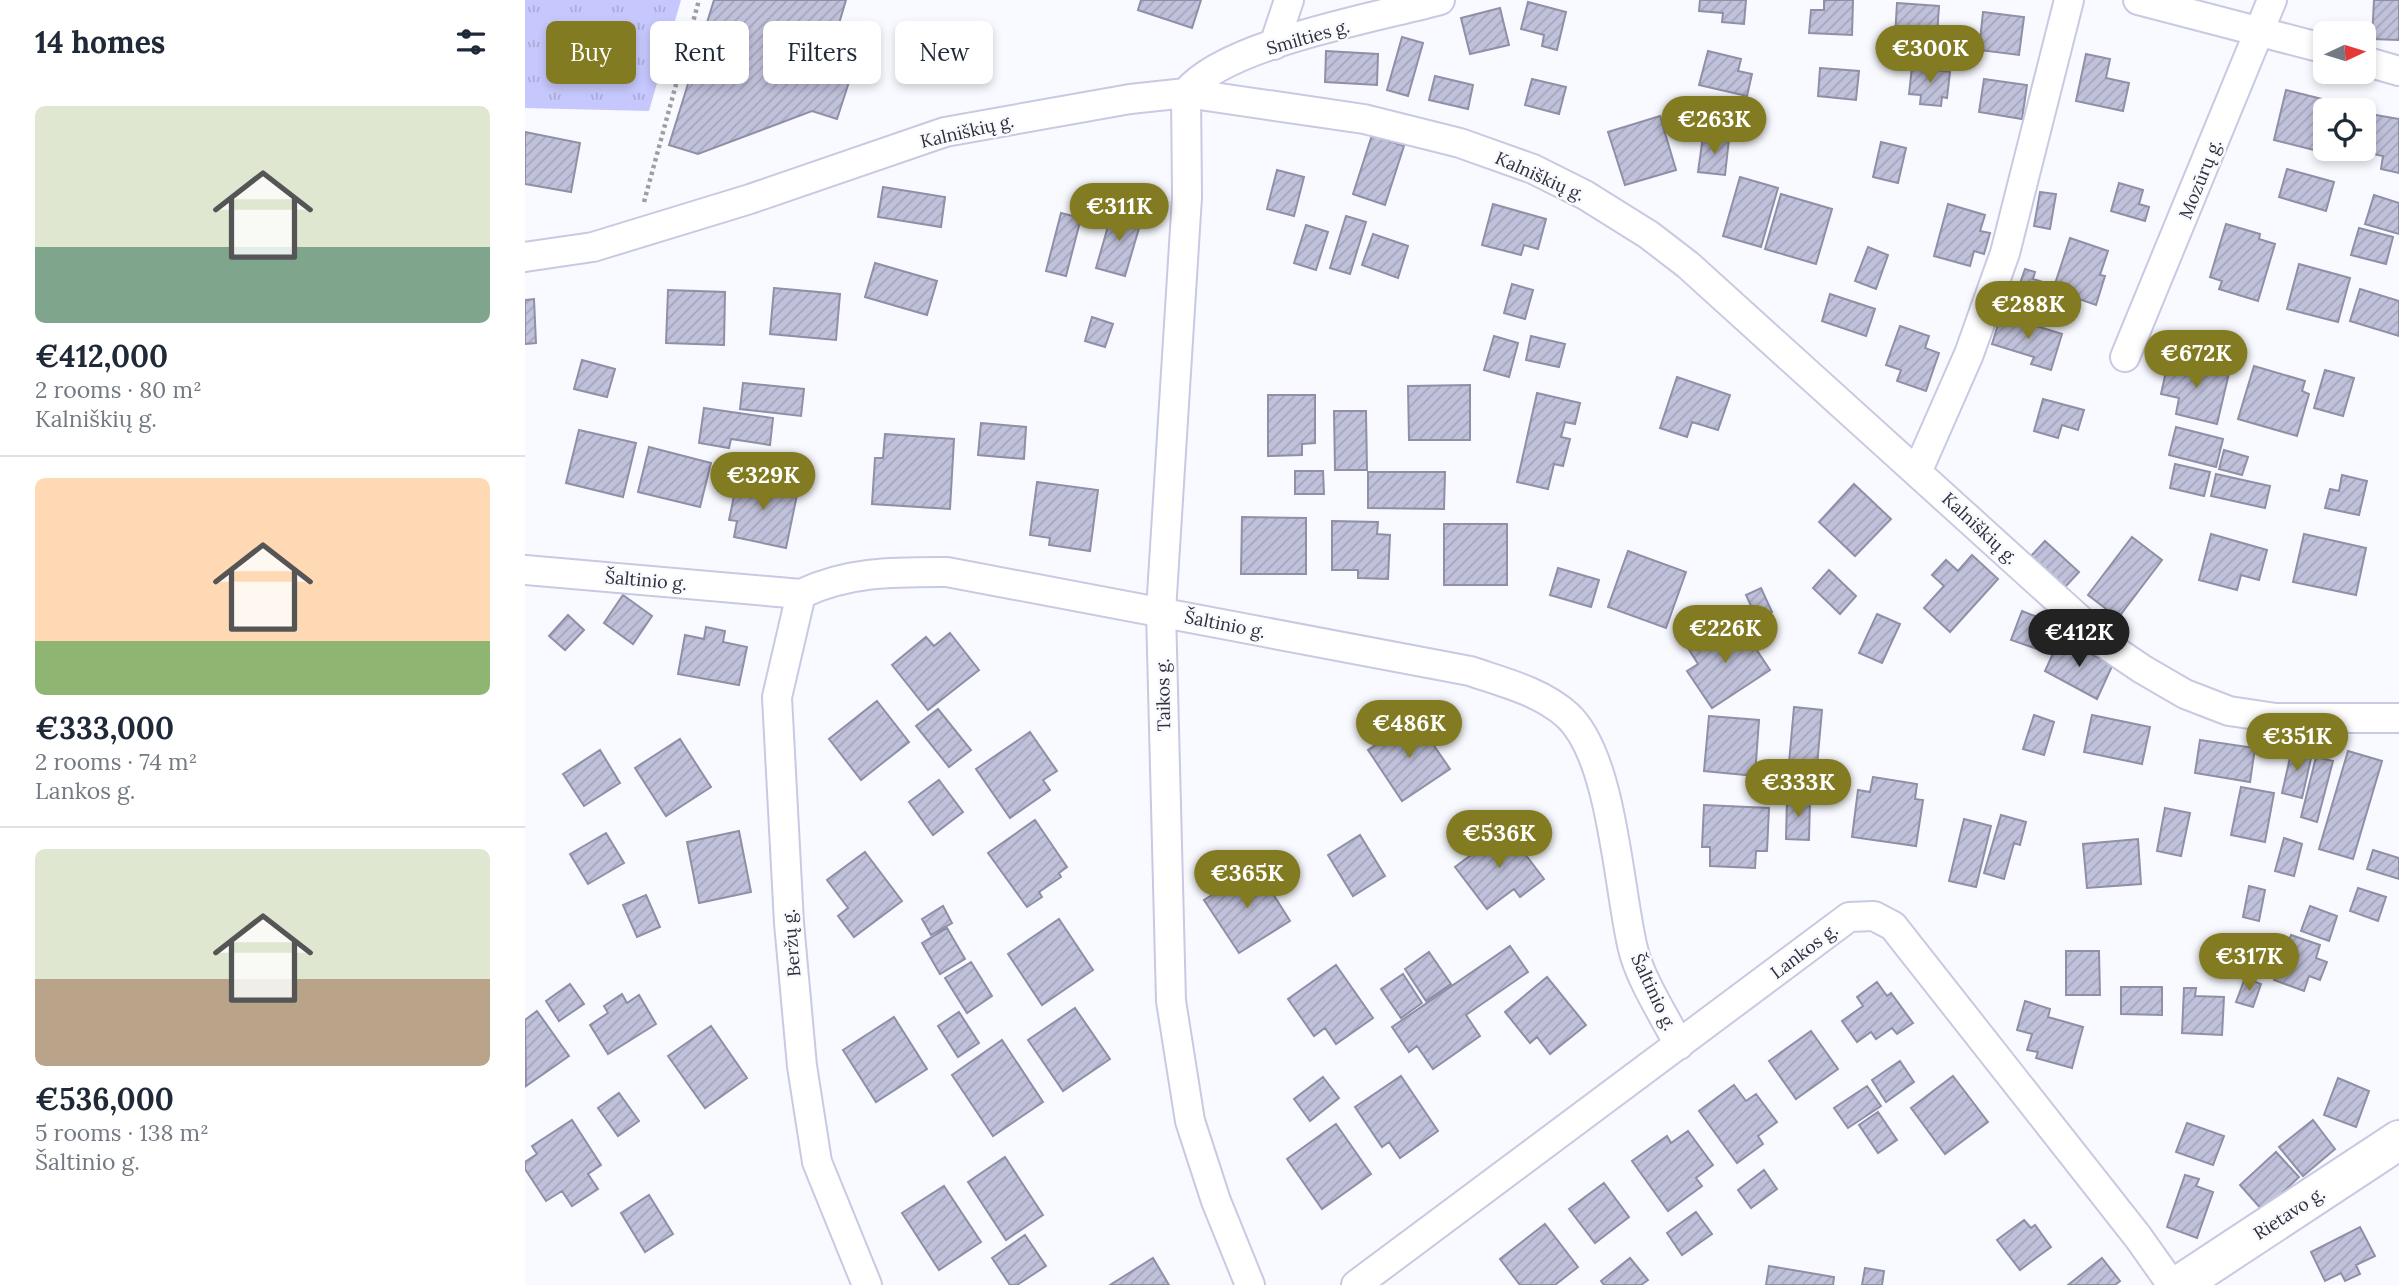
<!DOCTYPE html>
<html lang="en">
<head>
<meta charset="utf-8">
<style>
  :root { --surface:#fff; --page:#f2f2f3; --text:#1f2937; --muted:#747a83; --line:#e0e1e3; --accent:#837b21 }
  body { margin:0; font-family:Lora,serif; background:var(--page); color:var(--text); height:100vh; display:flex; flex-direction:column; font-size:26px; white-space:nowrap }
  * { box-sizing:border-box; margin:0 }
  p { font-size:23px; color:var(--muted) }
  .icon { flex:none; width:38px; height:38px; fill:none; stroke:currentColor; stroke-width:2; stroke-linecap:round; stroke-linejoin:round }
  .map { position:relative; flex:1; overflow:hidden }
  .details { display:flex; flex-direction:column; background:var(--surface); width:525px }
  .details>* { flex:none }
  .banner { position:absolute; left:21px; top:21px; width:665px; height:63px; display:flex; gap:14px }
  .needle { width:46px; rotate:86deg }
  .buttons { position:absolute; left:1788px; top:21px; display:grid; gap:14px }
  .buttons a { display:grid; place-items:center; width:63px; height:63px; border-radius:10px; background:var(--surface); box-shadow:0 4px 10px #0003; font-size:35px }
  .price { position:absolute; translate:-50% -60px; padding:0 16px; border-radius:24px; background:var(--accent); color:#fff; font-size:23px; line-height:46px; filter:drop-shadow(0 2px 4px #0008) }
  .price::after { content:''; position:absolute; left:50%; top:42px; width:21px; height:16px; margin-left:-10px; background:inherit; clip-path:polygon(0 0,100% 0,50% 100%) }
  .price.selected { background:#222; color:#fff }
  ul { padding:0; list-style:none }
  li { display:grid; align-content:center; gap:14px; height:371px; padding:0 35px }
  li+li { border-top:2px solid var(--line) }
  li span { display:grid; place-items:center; height:217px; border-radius:10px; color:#555 }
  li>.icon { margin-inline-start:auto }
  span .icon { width:126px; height:126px; fill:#fffc; stroke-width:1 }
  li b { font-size:30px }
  h2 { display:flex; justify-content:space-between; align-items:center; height:84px; padding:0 35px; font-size:30px }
  .chip { padding:0 24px; border-radius:10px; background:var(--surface); box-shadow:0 4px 10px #0003; font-size:24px; line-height:63px }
  .chip.selected { background:var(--accent); color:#fff }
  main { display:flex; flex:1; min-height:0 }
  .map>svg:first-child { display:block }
  .grass { fill:url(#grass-tufts) }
  .building { fill:url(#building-hatch); stroke:#8f8fa7; stroke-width:2 }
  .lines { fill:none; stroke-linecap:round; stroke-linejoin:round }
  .minor-casing { stroke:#c8c9e2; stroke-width:32 }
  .secondary-casing { stroke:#c8c9e2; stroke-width:42 }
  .path { stroke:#9e9fa6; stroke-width:4.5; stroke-dasharray:3.5 3.5; stroke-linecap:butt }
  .minor { stroke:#fff; stroke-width:28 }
  .secondary { stroke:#fff; stroke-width:38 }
  .labels { text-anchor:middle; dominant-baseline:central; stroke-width:5; stroke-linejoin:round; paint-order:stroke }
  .street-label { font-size:18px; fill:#30303a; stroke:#f9faff }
</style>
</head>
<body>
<main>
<section class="details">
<h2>14 homes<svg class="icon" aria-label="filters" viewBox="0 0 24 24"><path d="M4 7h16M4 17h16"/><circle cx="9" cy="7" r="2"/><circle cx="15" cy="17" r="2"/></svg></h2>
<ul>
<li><span style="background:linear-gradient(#dfe7d0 65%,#7fa58c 0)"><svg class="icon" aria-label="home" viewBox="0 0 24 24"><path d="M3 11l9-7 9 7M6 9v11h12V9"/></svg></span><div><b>€412,000</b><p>2 rooms · 80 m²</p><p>Kalniškių g.</p></div></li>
<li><span style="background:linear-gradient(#ffd9b3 75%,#8fb573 0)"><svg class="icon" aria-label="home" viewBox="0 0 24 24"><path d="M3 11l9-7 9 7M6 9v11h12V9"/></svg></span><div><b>€333,000</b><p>2 rooms · 74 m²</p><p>Lankos g.</p></div></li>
<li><span style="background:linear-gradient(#dfe7d0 60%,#b9a48a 0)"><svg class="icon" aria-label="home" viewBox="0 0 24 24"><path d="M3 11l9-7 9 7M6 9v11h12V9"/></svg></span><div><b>€536,000</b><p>5 rooms · 138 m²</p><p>Šaltinio g.</p></div></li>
</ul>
</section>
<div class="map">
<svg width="1874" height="1285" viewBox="0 0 1874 1285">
  <defs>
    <pattern id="grass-tufts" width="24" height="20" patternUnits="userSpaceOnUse" patternTransform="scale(1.75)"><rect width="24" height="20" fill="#c6c7fc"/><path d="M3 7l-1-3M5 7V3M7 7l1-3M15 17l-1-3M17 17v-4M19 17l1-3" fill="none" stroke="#aaabd9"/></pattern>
    <pattern id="building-hatch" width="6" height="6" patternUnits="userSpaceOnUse" patternTransform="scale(1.75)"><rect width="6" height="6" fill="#c0c1da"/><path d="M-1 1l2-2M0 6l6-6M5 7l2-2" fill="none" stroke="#a5a6bc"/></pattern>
  </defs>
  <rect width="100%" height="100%" fill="#f9faff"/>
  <!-- grass -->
  <path class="grass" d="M0,0H156L124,111L0,108Z"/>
  <!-- building -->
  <path class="building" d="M189,0H321L299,74L324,82L312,119L287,111L173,154L144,145Z
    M616,0H676L667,28L613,10Z
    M1175,0H1221L1219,24L1197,22L1198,13L1174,11Z
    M1299,0H1328L1327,35L1284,33L1286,10H1299Z
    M1849,0H1874V40L1847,39Z
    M1003,2L1041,12L1032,50L1017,46L1019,35L996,29Z
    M1372,3L1414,6L1411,49L1393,47L1394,39L1370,37Z
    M975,8L984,45L945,54L936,18Z
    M1458,12L1499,17L1494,55L1454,50Z
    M877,37L898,43L883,96L862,90Z
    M801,51L853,54L852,85L800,82Z
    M1183,51L1216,59L1213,71L1227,74L1222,96L1174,85Z
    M1561,54L1585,59L1581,78L1604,83L1598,111L1551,101Z
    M1387,67L1425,72L1422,98L1417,97L1416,106L1395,104L1396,95L1384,94Z
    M1295,68L1334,71L1331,100L1293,96Z
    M910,76L948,85L943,109L904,100Z
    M1007,79L1041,87L1034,114L1000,105Z
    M1459,79L1502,85L1497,119L1454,112Z
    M1761,90L1801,100L1798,108L1807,110H1801V144L1791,141L1789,150L1749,140Z
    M1845,114L1874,119V173L1856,169L1858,156L1838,152Z
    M1135,116L1151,170L1100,185L1083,132Z
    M0,132L55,143L46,192L0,184Z
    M847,135L879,146L860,205L828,194Z
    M1178,136L1204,139L1200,175L1173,172Z
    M1356,142L1381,148L1373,183L1348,177Z
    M1762,169L1809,182L1801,211L1754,197Z
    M752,170L779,177L769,216L742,209Z
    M1215,177L1253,188L1236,247L1198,236Z
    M1594,183L1618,190L1614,204L1624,207L1620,221L1586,211Z
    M358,187L420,197L416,227L353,217Z
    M1515,192L1531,194L1525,229L1509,226Z
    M1256,194L1307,209L1291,264L1240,249Z
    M1849,195L1874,203V234L1840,224Z
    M968,204L1021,219L1013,249L999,245L996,255L957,245Z
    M1423,204L1460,215L1455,231L1465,233L1459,254L1449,251L1445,266L1409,256Z
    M588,209L617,218L600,276L571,268Z
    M536,213L556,218L541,276L521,271Z
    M821,216L841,222L825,274L805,268Z
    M1701,224L1735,234L1734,239L1750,244L1733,301L1694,289L1697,281L1685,277Z
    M781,225L803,232L791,270L769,263Z
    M1834,228L1868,237L1861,264L1826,255Z
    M848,234L883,246L873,278L837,265Z
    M1545,238L1583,251L1575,275L1580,276L1571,305L1528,290Z
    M1343,247L1363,255L1351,289L1330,281Z
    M350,263L412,281L402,315L340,297Z
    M1774,264L1825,278L1813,322L1762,309Z
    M1500,269L1510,272L1508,279L1524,284L1520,298L1493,289Z
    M987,284L1008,290L1000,319L979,313Z
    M249,288L315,294L311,340L245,334Z
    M1835,289L1874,301V336L1825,321Z
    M143,290L200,292L199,345L141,343Z
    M1305,294L1350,309L1341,336L1297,321Z
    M9,299L11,343L0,344V300Z
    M1476,315L1537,334L1526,370L1506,364L1509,357L1467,344Z
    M567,317L588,324L580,347L560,341Z
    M1375,326L1404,336L1400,348L1414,353L1401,391L1372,381L1376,370L1361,365Z
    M969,336L993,343L984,377L959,370Z
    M1006,336L1040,344L1034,367L1001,360Z
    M1644,358L1704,373L1692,424L1651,414L1654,398L1636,394Z
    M57,360L90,369L82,397L49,389Z
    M1729,366L1780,381L1777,391L1784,394L1772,436L1713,419Z
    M1800,370L1829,378L1818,416L1789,408Z
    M1152,377L1205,395L1193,430L1167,422L1162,437L1135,428Z
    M218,383L279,389L276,416L215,409Z
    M945,385V440H884L883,386Z
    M1012,393L1055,403L1050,424L1040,422L1036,437L1045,439L1038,466L1029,464L1023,489L992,482Z
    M743,395H790V443L777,444V455L743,456Z
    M1518,399L1559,410L1553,430L1537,425L1533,438L1509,431Z
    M179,408L248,418L245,445L206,439L204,448L174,443Z
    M809,411H841L842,470H810Z
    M456,423L501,427L499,459L453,455Z
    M1651,427L1698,439L1691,467L1644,455Z
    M54,430L111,443L98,497L41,483Z
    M360,434L429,439L425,509L347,504L350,458H358Z
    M124,447L186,463L175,507L113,492Z
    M1699,450L1723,457L1717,475L1694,469Z
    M1650,464L1685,472L1679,496L1645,488Z
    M770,471H798L799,494H770Z
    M843,472H920L919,509L843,508Z
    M1691,474L1745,486L1740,508L1686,496Z
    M1817,475L1842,481L1834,515L1800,508L1805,489L1814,491Z
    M213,477L273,490L261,548L209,537L212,521L204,520Z
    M512,482L573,490L565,551L524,545L525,538L505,535Z
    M1329,484L1366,519L1330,556L1294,522Z
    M717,517L781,518V574H716Z
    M807,521L853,522L852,534L865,535L863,579L833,578V570H807Z
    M919,524H982V585H919Z
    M1686,534L1742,550L1734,580L1716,575L1712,590L1674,580Z
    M1779,534L1841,548L1831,595L1768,582Z
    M1607,537L1637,560L1593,618L1563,595Z
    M1520,541L1554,572L1540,587L1506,556Z
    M1103,551L1161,572L1141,628L1083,607Z
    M1447,555L1473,579L1425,632L1399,608L1419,586L1407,575L1421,560L1433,571Z
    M1033,568L1074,580L1066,607L1025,595Z
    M1304,570L1331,596L1315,614L1288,588Z
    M1236,588L1247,612L1232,619L1221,595Z
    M98,595L127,616L108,644L79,623Z
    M1497,611L1525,622L1515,650L1486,640Z
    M1352,614L1375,624L1357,663L1334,653Z
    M43,615L59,630L40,650L24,636Z
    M1197,625L1208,642L1221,634L1245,670L1187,708L1162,671L1173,664L1163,648Z
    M181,627L200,631L198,642L222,647L214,685L153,674L160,635L179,639Z
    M425,633L454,670L403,710L367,665L401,637L409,646Z
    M1534,640L1588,664L1572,699L1520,671Z
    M352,701L384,742L336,780L304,739Z
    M1269,707L1297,710L1292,766L1264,763Z
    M413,709L446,750L424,767L391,726Z
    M1509,715L1529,722L1519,755L1498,749Z
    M1567,715L1625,727L1617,764L1559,752Z
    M1184,716L1234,720L1230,776L1179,771Z
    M890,718L925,769L877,801L843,750Z
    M505,732L532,771L518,780L525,790L485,818L451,769Z
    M155,739L186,787L141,816L110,768Z
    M1675,740L1730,748L1725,782L1670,773Z
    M1767,749L1787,754L1777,798L1757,793Z
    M75,750L95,783L59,806L38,774Z
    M1823,751L1857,761L1828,859L1794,849Z
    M1791,757L1808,761L1792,822L1776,817Z
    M1348,777L1392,784L1390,799L1398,800L1391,846L1327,837L1333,790L1345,792Z
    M414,780L438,812L408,835L384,802Z
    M1716,787L1749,793L1740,842L1706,835Z
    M1262,798H1285L1284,840L1261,839Z
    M1179,805L1244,808L1242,851H1231L1230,868L1185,866V847H1177Z
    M1640,808L1665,813L1656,856L1632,851Z
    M1476,815L1501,822L1495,845L1489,843L1479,879L1459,873Z
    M1439,819L1466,826L1451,887L1424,881Z
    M510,820L542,867L534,873L536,877L514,892L517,897L502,907L463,853Z
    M981,829L1019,879L995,897L989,889L962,909L930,867Z
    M214,831L226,892L174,903L162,842Z
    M81,833L99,863L63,884L45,854Z
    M835,835L860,876L828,896L803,855Z
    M1759,838L1777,844L1769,876L1750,871Z
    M1613,839L1616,884L1562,888L1558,844Z
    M1848,850L1874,858V879L1842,869Z
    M340,852L377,901L329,937L313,916L323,908L302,880Z
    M731,867L765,921L714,953L679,900Z
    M1724,886L1740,890L1734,921L1718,917Z
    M1833,888L1861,897L1853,921L1825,911Z
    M121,895L135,927L112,937L98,905Z
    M418,906L427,923L406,935L397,919Z
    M1785,906L1812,916L1804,941L1776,931Z
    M534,919L568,970L517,1005L483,954Z
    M422,928L440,959L415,974L397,943Z
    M1766,935L1795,945L1791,958L1802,962L1795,980L1784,976L1779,991L1749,980Z
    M985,946L1003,972L941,1015L955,1036L908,1069L892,1046L884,1052L867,1027Z
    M1541,951H1574L1575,995H1541Z
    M904,952L926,984L901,1001L880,969Z
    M446,962L467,996L442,1013L420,978Z
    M811,965L848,1018L811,1044L800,1028L789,1036L763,999Z
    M878,974L897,1003L876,1018L856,989Z
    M1022,977L1061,1025L1025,1054L1012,1037L1005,1043L980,1012Z
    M1720,978L1736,984L1728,1007L1711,1002Z
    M1352,982L1362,996L1366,993L1388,1023L1372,1034L1367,1028L1351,1039L1346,1032L1332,1042L1317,1021L1338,1006L1332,997Z
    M45,984L59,1004L34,1021L21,1001Z
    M1596,987H1637V1015L1596,1014Z
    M1659,988H1671L1670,996L1699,997L1697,1035L1657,1033Z
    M97,994L102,1003L114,995L131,1024L83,1054L65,1025L83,1013L79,1006Z
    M1500,1001L1525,1009L1523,1017L1558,1027L1547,1068L1511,1058L1513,1052L1502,1050L1507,1034L1492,1030Z
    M550,1008L585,1059L538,1091L503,1040Z
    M12,1011L44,1056L1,1086L0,1020Z
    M434,1012L454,1043L433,1057L413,1026Z
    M369,1017L402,1069L351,1102L318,1050Z
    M186,1026L222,1078L180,1108L143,1056Z
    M1286,1031L1313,1069L1271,1099L1244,1061Z
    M477,1040L518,1102L468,1136L427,1075Z
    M1375,1061L1389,1082L1361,1102L1347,1080Z
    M876,1076L913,1131L875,1158L864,1142L857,1147L830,1107Z
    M1428,1076L1463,1122L1420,1154L1386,1108Z
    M798,1077L814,1098L785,1121L769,1099Z
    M1813,1078L1844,1091L1831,1127L1799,1115Z
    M1209,1085L1221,1101L1231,1094L1252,1122L1233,1136L1238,1144L1212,1163L1174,1111Z
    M1342,1086L1356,1106L1323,1128L1309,1108Z
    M94,1093L114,1121L93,1136L73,1108Z
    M1353,1112L1372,1140L1353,1153L1334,1125Z
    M47,1120L76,1165L63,1174L73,1189L47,1206L37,1191L21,1201L0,1169V1162L12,1154L7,1146Z
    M1788,1120L1810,1149L1778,1176L1754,1147Z
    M1662,1123L1699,1136L1688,1165L1651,1152Z
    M811,1124L846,1174L797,1209L762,1159Z
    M1163,1131L1188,1165L1171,1178L1177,1186L1143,1211L1107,1161L1142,1136L1146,1143Z
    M1751,1152L1774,1177L1738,1211L1715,1185Z
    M480,1157L518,1215L481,1240L443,1182Z
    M1239,1170L1252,1189L1226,1208L1213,1190Z
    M1660,1175L1674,1179L1671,1186L1688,1192L1672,1238L1642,1227Z
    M1079,1183L1104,1217L1070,1243L1044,1209Z
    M419,1186L456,1242L414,1270L377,1213Z
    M124,1195L148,1234L120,1252L96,1213Z
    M1171,1212L1187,1234L1157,1255L1142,1233Z
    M1499,1220L1506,1228L1510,1225L1526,1247L1495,1270L1472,1240Z
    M1020,1224L1053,1267L1030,1285H995L975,1259Z
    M1835,1227L1850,1256L1831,1265L1835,1274L1820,1281L1816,1273L1800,1281L1786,1252Z
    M500,1235L521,1266L492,1285H485L467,1258Z
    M628,1258L644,1285H585Z
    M1105,1258L1123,1280L1116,1285H1079L1076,1281Z
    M1577,1258L1595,1281L1590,1285H1543Z
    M1244,1266L1309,1277L1308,1285H1241Z
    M1340,1268L1359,1271L1357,1285H1337Z"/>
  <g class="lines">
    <!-- minor casing -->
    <g class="minor-casing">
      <path id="minor" d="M1613,0L1801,49
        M749,45L764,0
        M1839,61L1874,71
        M661,93L662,197L636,611L646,1001L665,1121L691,1201L725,1285
        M661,93C698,44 854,17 915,0
        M0,257L68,247L225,199L420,132L605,99L661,93L839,119L935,143L1008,169L1060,195L1124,235L1163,265L1586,648L1617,669L1660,694L1704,711L1751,718H1874
        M1600,357L1747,0
        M1393,470L1444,354L1480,253L1544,0
        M0,570L276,594C324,571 371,572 422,572L945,671C977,682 1015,691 1042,715C1088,757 1093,887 1108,949C1115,979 1140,1017 1154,1045
        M276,594L252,697L264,923L277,1066L292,1162L342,1285
        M831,1285L1324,917L1349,916L1368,926L1613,1237L1647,1285"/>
    </g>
    <!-- secondary casing -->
    <g class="secondary-casing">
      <path id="secondary" d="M1654,1285L1874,1140"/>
    </g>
    <!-- path -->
    <path class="path" d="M119,202L174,0"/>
    <!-- minor -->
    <use href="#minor" class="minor"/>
    <!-- secondary -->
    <use href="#secondary" class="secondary"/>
  </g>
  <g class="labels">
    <!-- street labels -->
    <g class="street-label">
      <text transform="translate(783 37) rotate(-16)">Smilties g.</text>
      <text transform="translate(442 131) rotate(-13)">Kalniškių g.</text>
      <text transform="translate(1015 176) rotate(24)">Kalniškių g.</text>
      <text transform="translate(1675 179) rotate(-68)">Mozūrų g.</text>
      <text transform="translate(1455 528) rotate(43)">Kalniškių g.</text>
      <text transform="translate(121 580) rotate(5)">Šaltinio g.</text>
      <text transform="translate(700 624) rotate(11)">Šaltinio g.</text>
      <text transform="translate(638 695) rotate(-91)">Taikos g.</text>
      <text transform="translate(266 943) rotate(-95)">Beržų g.</text>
      <text transform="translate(1279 951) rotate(-37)">Lankos g.</text>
      <text transform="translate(1129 992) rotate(65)">Šaltinio g.</text>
      <text transform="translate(1764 1213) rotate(-33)">Rietavo g.</text>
    </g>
  </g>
</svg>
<div class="buttons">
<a><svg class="needle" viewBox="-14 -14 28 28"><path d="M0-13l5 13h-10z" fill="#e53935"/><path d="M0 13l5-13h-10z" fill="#747a83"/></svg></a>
<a><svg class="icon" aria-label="locate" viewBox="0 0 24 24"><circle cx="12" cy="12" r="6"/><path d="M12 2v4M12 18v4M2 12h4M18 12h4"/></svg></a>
</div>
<b class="price" style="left:1405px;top:85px">€300K</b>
<b class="price" style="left:1189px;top:156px">€263K</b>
<b class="price" style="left:594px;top:243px">€311K</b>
<b class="price" style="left:1503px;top:341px">€288K</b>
<b class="price" style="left:1671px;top:390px">€672K</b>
<b class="price" style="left:238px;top:512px">€329K</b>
<b class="price" style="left:1200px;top:665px">€226K</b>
<b class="price selected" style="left:1554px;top:669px">€412K</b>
<b class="price" style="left:884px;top:760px">€486K</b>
<b class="price" style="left:1772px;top:773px">€351K</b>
<b class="price" style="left:1273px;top:819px">€333K</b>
<b class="price" style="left:974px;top:870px">€536K</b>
<b class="price" style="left:722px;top:910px">€365K</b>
<b class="price" style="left:1724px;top:993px">€317K</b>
<div class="banner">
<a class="chip selected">Buy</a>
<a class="chip">Rent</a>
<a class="chip">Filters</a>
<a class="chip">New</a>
</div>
</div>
</main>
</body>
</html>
